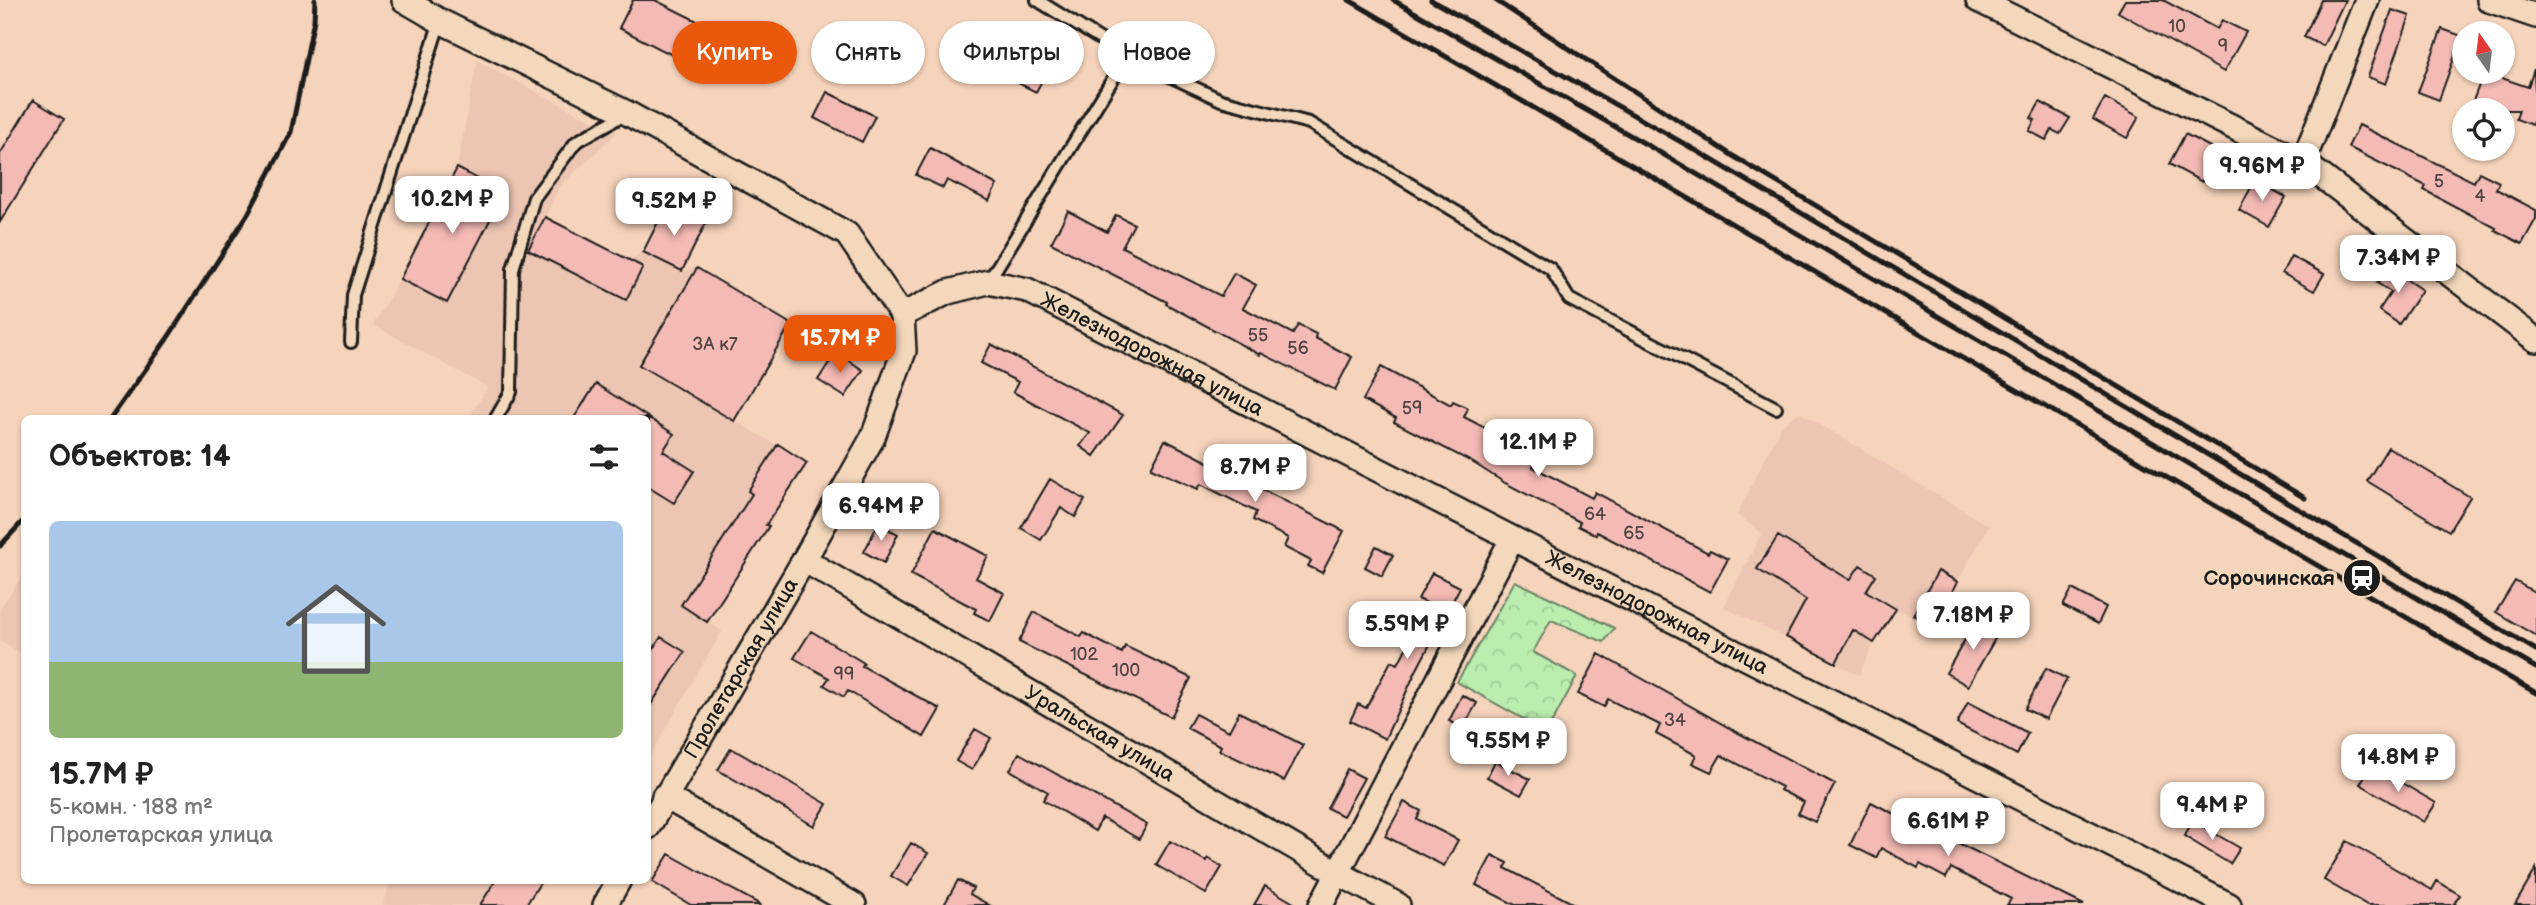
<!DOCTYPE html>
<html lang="ru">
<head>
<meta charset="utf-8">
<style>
  :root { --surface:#fff; --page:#f2f2f2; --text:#222; --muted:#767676; --accent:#ea580c }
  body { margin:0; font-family:"Balsamiq Sans",sans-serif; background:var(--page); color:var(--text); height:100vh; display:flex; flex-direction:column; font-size:26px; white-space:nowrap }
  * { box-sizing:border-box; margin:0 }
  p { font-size:23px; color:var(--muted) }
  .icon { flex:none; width:38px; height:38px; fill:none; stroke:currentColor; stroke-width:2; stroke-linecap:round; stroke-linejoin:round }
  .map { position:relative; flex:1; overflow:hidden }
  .side { position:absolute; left:21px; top:415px; width:630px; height:469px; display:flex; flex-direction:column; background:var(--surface); border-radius:10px; box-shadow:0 2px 5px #0004 }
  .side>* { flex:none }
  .banner { position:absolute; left:672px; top:21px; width:665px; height:63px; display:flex; gap:14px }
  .needle { width:46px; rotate:346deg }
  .tools { position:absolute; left:2452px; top:21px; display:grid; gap:14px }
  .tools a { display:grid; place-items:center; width:63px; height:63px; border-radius:50%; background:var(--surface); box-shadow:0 2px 5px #0004; font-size:35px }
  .price { position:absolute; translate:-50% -60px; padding:0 16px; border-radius:14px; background:#fff; color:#222; font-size:23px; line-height:46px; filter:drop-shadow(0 2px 4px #0008) }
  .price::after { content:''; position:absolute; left:50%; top:42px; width:21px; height:16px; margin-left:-10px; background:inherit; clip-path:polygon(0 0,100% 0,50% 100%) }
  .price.current { background:var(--accent); color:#fff }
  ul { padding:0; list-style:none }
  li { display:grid; align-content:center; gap:14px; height:371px; padding:0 28px }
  li span { display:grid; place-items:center; height:217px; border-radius:10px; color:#555 }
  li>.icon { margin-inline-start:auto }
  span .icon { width:126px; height:126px; fill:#fffc; stroke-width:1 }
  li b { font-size:30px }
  h2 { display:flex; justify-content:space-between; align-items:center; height:84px; padding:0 28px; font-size:30px }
  .chip { padding:0 24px; border-radius:32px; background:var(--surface); box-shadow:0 2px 5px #0004; font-size:24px; line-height:63px }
  .chip.current { background:var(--accent); color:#fff }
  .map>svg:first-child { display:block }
  .built { fill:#ecc5b3 }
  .forest { fill:url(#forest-crowns); stroke:#6b8465; stroke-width:2 }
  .building { fill:#f4bab5; stroke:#1c1c1c; stroke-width:2 }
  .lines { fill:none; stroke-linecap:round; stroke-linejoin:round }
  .lane-casing { stroke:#1c1c1c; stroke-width:16 }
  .street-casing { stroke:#1c1c1c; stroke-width:28 }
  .lane { stroke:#f4d8bb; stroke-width:10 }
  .street { stroke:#f4d8bb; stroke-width:23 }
  .rail { stroke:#1c1c1c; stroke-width:5 }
  .labels { text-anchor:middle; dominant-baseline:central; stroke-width:7; stroke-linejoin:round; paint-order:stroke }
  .number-label { font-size:18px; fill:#524442 }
  .street-label { font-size:21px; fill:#1c1c1c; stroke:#f4d8bb }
  .poi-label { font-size:21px; font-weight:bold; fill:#1c1c1c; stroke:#f4d8bb; text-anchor:end }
</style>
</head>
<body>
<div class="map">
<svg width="2536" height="905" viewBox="0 0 2536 905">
  <defs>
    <pattern id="forest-crowns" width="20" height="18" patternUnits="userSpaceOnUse" patternTransform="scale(1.75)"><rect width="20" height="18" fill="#baedae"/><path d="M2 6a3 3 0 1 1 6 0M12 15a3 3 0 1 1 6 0" fill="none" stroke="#9fcb95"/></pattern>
  </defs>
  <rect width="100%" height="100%" fill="#f6d3bb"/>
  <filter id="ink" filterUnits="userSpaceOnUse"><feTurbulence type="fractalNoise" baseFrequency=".0143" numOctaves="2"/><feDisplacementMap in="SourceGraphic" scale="14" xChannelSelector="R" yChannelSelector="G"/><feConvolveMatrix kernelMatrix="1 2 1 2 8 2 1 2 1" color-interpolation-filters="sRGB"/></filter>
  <g filter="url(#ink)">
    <!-- built -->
    <path class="built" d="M477,61L616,133L560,186L545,217L630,260L643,252L682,271L697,268L791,324L735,421L807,463L769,526L707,621L722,631L648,759V418H469L488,387L373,325L400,279L457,168Z
      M1799,412L1989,526L1932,626L1913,615L1896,610L1874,643L1859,675L1724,607L1762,533L1737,515L1781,426Z
      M24,573V655L0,641V609Z
      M391,880H496L480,905H383Z"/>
    <!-- forest -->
    <path class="forest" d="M1515,581L1614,628L1604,642L1551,620L1533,652L1577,676L1547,732L1457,682Z"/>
    <!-- building -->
    <path class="building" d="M633,0H655L697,21L678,58L619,28Z
      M2125,0H2163L2217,29L2222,20L2246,32L2224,72L2118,12Z
      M2321,0H2345L2323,46L2304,37Z
      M2392,10L2410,16L2386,84L2368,77Z
      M2442,29L2462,36L2439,100L2418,92Z
      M988,31L1051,63L1036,92L973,60Z
      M2534,69L2536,113L2532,125L2516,119L2519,110H2497L2473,101L2484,72L2528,87Z
      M827,92L875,116L862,142L814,118Z
      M2105,98L2139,117L2127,138L2093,119Z
      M33,100L64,119L0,222V154Z
      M2040,102L2070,118L2060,134L2052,130L2046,140L2029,131L2035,120L2031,118Z
      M2359,125L2474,182L2479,172L2499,182L2496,189L2536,210V219L2522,244L2495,230L2496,228L2424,190L2426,186L2348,147Z
      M2185,134L2218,151L2202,182L2169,164Z
      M930,148L997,185L989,201L947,180L943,188L916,175Z
      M457,168L504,193L447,303L400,279Z
      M2255,180L2286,197L2269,227L2239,210Z
      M667,204L706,223L682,271L643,252Z
      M1068,211L1107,232L1116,215L1134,224L1122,247L1221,296L1234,273L1256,285L1243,308L1293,334L1298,325L1316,334L1315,338L1352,357L1335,390L1261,353L1260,355L1166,304L1167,302L1051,243Z
      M545,217L643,267L626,300L528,250Z
      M2291,256L2324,274L2314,291L2282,273Z
      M2388,267L2422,290L2399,324L2379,310L2391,292L2377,283Z
      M697,268L791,324L734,421L639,365Z
      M991,344L1123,415L1094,456L1080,446L1090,433L1013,392L1018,382L981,363Z
      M836,352L863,370L845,397L818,380Z
      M1381,367L1451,405L1453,401L1468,408L1464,417L1539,456L1533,467L1592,498L1595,492L1708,553L1710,550L1728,559L1710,592L1597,532L1596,535L1578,526L1580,522L1505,483L1472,462L1394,422L1396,418L1363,400Z
      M596,384L674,434L663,451L694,471L674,503L648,487V418H574Z
      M1165,440L1344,531L1322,573L1308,566L1311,561L1284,547L1288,538L1253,520L1256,512L1201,484L1198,489L1151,468Z
      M778,444L807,463L766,525L769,526L707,622L681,605L752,494L748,491Z
      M2388,447L2470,497L2449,531L2367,481Z
      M1050,479L1085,500L1075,517L1061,508L1041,540L1021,528Z
      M878,524L898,534L884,563L864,552Z
      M935,528L988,556L976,578L1004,593L990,621L974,613L976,609L911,575Z
      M1778,536L1850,580L1860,565L1876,575L1866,591L1896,609L1874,643L1853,630L1836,663L1786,637L1806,600L1757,569Z
      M1376,546L1393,555L1382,576L1365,567Z
      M1938,571L1958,582L1932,626L1913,615Z
      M1432,573L1460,587L1415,673L1385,739L1350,721L1358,704L1366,708L1391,661L1398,664L1429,604L1418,599Z
      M2515,581L2536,593V636L2496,612Z
      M2072,589L2106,607L2098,624L2063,606Z
      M1034,612L1081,637L1084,633L1122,653L1125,646L1191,678L1171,717L1019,642Z
      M1978,617L2000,630L1968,686L1946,673Z
      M811,631L864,663L862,666L940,709L924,737L848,691L844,697L824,685L829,678L794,658Z
      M661,637L685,652L648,709V658Z
      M1599,654L1733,730L1835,784L1815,822L1798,814L1804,802L1780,790L1782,787L1721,755L1711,772L1692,763L1696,755L1656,734L1660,725L1608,699L1604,707L1578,694Z
      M2046,668L2067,679L2046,719L2025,709Z
      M1462,695L1477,703L1463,728L1449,721Z
      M1968,702L2028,733L2017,755L1957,724Z
      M1239,712L1303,745L1284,781L1219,750L1221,746L1187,728L1195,714L1229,731Z
      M975,729L991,738L972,770L956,761Z
      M731,748L827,804L814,826L718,770Z
      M1019,753L1147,825L1139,839L1102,818L1095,831L1043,800L1048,792L1010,770Z
      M1495,761L1530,779L1521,795L1487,777Z
      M2371,765L2436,803L2424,822L2360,784Z
      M1347,769L1364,778L1343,816L1327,808Z
      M1404,802L1421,811L1417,819L1458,840L1444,866L1385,836Z
      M1871,802L1945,840L1946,837L2084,905H2007L2011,899L1951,868L1946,878L1920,864L1918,868L1881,848L1876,858L1850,845Z
      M2193,821L2240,848L2230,864L2184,836Z
      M1170,841L1206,861L1208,858L1222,867L1206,894L1156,865Z
      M2347,841L2432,890L2437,881L2460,895L2454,904L2457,905H2367L2324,880Z
      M911,843L928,853L908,886L891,876Z
      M669,854L717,881L761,905H691L652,882Z
      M1492,855L1508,863L1505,868L1576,905H1515L1476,885Z
      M2536,869V905H2515Z
      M496,880H542L526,905H480Z
      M958,880L973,888L970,894L989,905H944Z
      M1265,886L1297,905H1254Z"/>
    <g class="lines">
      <!-- lane casing -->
      <g class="lane-casing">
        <path id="lane" d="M1037,0L1127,56L1221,100L1309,123L1551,269L1569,299L1776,408
          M988,282L1127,56
          M351,342L353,295L440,21
          M496,418L511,392L513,269L534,198L576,142L627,113"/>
      </g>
      <!-- street casing -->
      <g class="street-casing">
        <g id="street">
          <path d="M404,0L440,21L627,113L847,234L902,315"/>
          <path d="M1978,0L2303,162L2536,340"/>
          <path d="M2489,0L2536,16"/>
          <path d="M2303,162L2367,0"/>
          <path id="s1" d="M902,315L948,292L988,282L1027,290L2229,905"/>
          <path id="s2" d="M804,560L1340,874L1398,905"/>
          <path d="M664,796L854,905"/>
          <path id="s3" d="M648,827L804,560L873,437L904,351L902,315"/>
          <path d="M605,905L619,880"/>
          <path d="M1321,905L1512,539"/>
        </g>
      </g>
      <!-- lane -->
      <use href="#lane" class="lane"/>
      <!-- street -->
      <use href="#street" class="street"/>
      <!-- rail -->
      <path class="rail" d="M1349,0L2536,693
        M1393,0L1649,146L2536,668
        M1431,0L1697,151L2536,650
        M1495,0L1733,156L2305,498
        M111,418L167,339L248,214L291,132L314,20L315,0
        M0,546L24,520"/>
    </g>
  </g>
  <!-- icons -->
  <defs>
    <g id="station-disc" transform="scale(2.0125)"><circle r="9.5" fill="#1c1c1c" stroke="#f4d8bb"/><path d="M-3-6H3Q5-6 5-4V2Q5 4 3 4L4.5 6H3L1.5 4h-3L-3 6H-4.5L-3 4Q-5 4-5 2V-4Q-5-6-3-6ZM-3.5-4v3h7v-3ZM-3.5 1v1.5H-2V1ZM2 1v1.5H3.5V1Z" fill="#fff"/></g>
  </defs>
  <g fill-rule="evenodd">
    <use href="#station-disc" x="2362" y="578"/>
  </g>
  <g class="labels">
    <!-- number labels -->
    <g class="number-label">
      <text x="2177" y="26">10</text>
      <text x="2223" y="46">9</text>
      <text x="2439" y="181">5</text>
      <text x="2480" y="196">4</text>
      <text x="1258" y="335">55</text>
      <text x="715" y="344">3А к7</text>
      <text x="1298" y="348">56</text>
      <text x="1412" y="408">59</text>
      <text x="1595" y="514">64</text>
      <text x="1634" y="533">65</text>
      <text x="1084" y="654">102</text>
      <text x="1126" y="670">100</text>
      <text x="844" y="674">99</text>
      <text x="1675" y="720">34</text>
    </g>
    <!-- street labels -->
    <g class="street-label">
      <text stroke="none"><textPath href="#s1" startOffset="273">Железнодорожная улица</textPath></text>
      <text stroke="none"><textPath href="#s1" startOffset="840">Железнодорожная улица</textPath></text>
      <text stroke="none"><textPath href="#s3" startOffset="184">Пролетарская улица</textPath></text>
      <text stroke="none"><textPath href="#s2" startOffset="343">Уральская улица</textPath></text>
    </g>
    <!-- poi labels -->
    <g class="poi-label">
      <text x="2335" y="578">Сорочинская</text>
    </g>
  </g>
</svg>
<div class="tools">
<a><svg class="needle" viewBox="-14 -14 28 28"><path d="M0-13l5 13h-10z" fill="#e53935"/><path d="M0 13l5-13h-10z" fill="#767676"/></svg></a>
<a><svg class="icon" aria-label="locate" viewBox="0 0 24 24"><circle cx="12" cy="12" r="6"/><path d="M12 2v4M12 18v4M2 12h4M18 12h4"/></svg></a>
</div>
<b class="price" style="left:2262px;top:203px">9.96M ₽</b>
<b class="price" style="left:452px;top:236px">10.2M ₽</b>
<b class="price" style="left:674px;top:238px">9.52M ₽</b>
<b class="price" style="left:2398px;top:295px">7.34M ₽</b>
<b class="price current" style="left:840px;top:375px">15.7M ₽</b>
<b class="price" style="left:1538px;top:479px">12.1M ₽</b>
<b class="price" style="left:1255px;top:504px">8.7M ₽</b>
<b class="price" style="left:881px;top:543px">6.94M ₽</b>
<b class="price" style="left:1973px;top:652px">7.18M ₽</b>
<b class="price" style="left:1407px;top:661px">5.59M ₽</b>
<b class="price" style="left:1508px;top:778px">9.55M ₽</b>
<b class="price" style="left:2398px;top:794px">14.8M ₽</b>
<b class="price" style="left:2212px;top:842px">9.4M ₽</b>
<b class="price" style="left:1948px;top:858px">6.61M ₽</b>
<div class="banner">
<a class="chip current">Купить</a>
<a class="chip">Снять</a>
<a class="chip">Фильтры</a>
<a class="chip">Новое</a>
</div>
<section class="side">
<h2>Объектов: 14<svg class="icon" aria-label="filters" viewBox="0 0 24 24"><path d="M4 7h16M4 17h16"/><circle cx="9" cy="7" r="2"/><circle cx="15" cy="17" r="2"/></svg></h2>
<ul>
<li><span style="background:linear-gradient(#a9c7e8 65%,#8fb573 0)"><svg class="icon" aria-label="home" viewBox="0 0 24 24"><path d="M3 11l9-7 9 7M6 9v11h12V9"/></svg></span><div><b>15.7M ₽</b><p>5-комн. · 188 m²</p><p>Пролетарская улица</p></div></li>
</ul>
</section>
</div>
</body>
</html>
